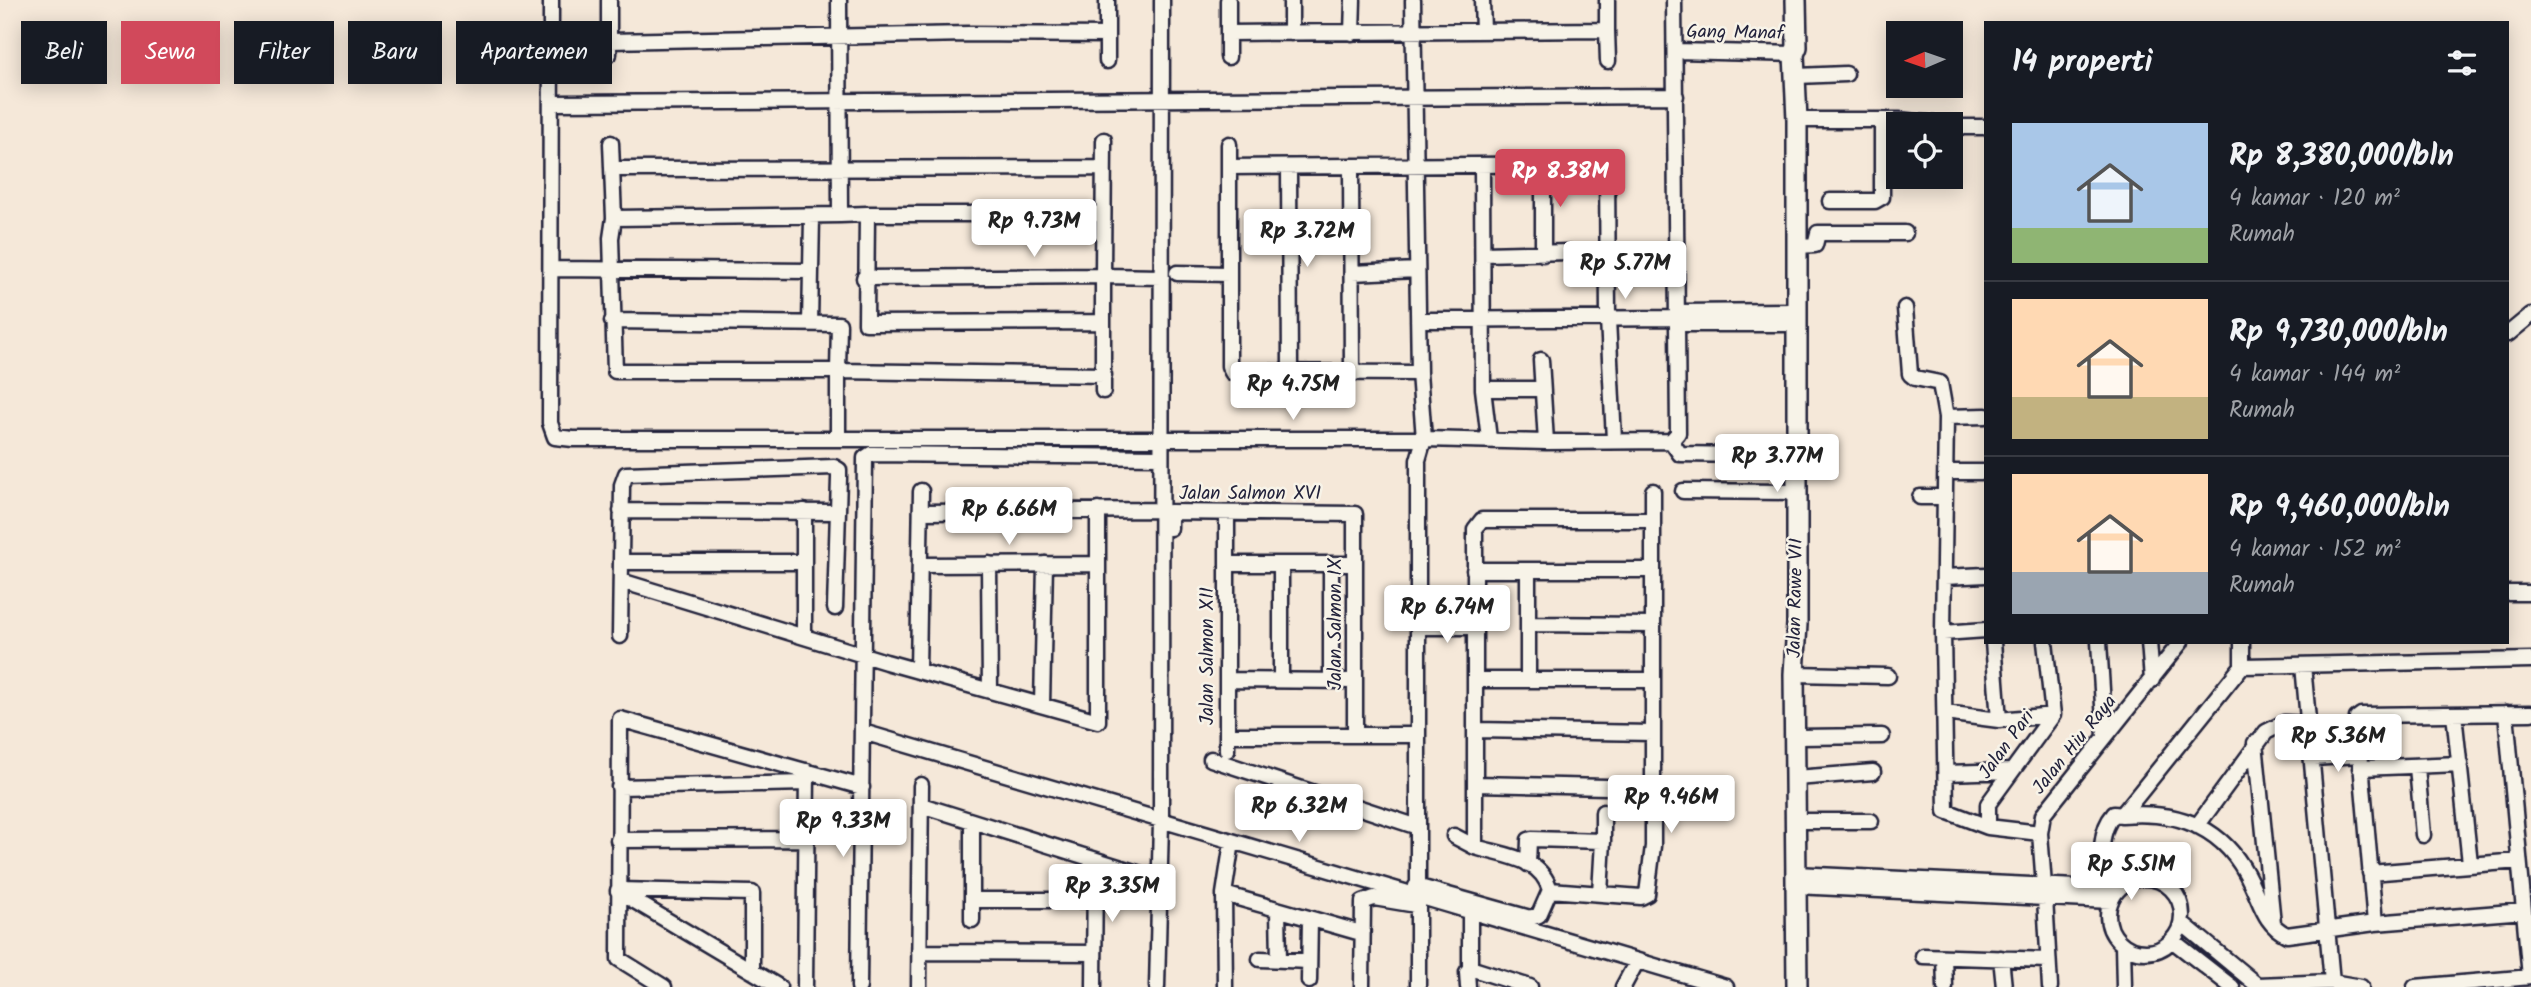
<!DOCTYPE html>
<html lang="id">
<head>
<meta charset="utf-8">
<style>
  :root { --surface:#171b24; --page:#242831; --text:#f1f3f6; --muted:#9ea1a6; --line:#363941; --accent:#d1495b }
  body { margin:0; font-family:Kalam,sans-serif; background:var(--page); color:var(--text); height:100vh; display:flex; flex-direction:column; font-size:26px; white-space:nowrap }
  * { box-sizing:border-box; margin:0 }
  p { font-size:23px; color:var(--muted) }
  .icon { flex:none; width:38px; height:38px; fill:none; stroke:currentColor; stroke-width:2; stroke-linecap:round; stroke-linejoin:round }
  .map { position:relative; flex:1; overflow:hidden }
  .sheet { position:absolute; left:1984px; top:21px; width:525px; height:623px; display:flex; flex-direction:column; background:var(--surface); border-radius:0px; box-shadow:0 4px 18px #0003 }
  .sheet>* { flex:none }
  .banner { position:absolute; left:21px; top:21px; width:665px; height:63px; display:flex; gap:14px }
  .needle { width:46px; rotate:268deg }
  .controls { position:absolute; left:1886px; top:21px; display:grid; gap:14px }
  .controls a { display:grid; place-items:center; width:77px; height:77px; border-radius:0px; background:var(--surface); box-shadow:0 4px 18px #0003; font-size:35px }
  .price { position:absolute; translate:-50% -60px; padding:0 16px; border-radius:7px; background:#fff; color:#222; font-size:23px; line-height:46px; filter:drop-shadow(0 2px 4px #0008) }
  .price::after { content:''; position:absolute; left:50%; top:42px; width:21px; height:16px; margin-left:-10px; background:inherit; clip-path:polygon(0 0,100% 0,50% 100%) }
  .price.on { background:var(--accent); color:#fff }
  ul { padding:0; list-style:none }
  li { display:flex; align-items:center; gap:21px; height:175px; padding:0 28px }
  li+li { border-top:2px solid var(--line) }
  li span { display:grid; place-items:center; flex:none; width:196px; height:140px; border-radius:0px; color:#555 }
  li>.icon { margin-inline-start:auto }
  span .icon { width:84px; height:84px; fill:#fffc; stroke-width:1 }
  li b { font-size:30px }
  h2 { display:flex; justify-content:space-between; align-items:center; height:84px; padding:0 28px; font-size:30px }
  .chip { padding:0 24px; border-radius:0px; background:var(--surface); box-shadow:0 4px 18px #0003; font-size:24px; line-height:63px }
  .chip.on { background:var(--accent); color:#fff }
  .map>svg:first-child { display:block }
  .lines { fill:none; stroke-linecap:round; stroke-linejoin:round }
  .street-casing { stroke:#22223b; stroke-width:19 }
  .secondary-casing { stroke:#22223b; stroke-width:24 }
  .street { stroke:#f7f3e8; stroke-width:14 }
  .secondary { stroke:#f7f3e8; stroke-width:19 }
  .labels { text-anchor:middle; dominant-baseline:central; stroke-width:5; stroke-linejoin:round; paint-order:stroke }
  .street-label { font-size:19px; fill:#22223b; stroke:#f7f3e8 }
</style>
</head>
<body>
<div class="map">
<svg width="2531" height="987" viewBox="0 0 2531 987">
  <rect width="100%" height="100%" fill="#f5e8d9"/>
  <filter id="ink" filterUnits="userSpaceOnUse"><feTurbulence type="fractalNoise" baseFrequency=".0143" numOctaves="2"/><feDisplacementMap in="SourceGraphic" scale="14" xChannelSelector="R" yChannelSelector="G"/><feConvolveMatrix kernelMatrix="1 2 1 2 8 2 1 2 1" color-interpolation-filters="sRGB"/></filter>
  <g filter="url(#ink)">
    <g class="lines">
      <!-- street casing -->
      <g class="street-casing">
        <path id="street" d="M551,0L550,423L555,437L573,439H1424L1546,442L1671,441L1678,433L1674,0
          M609,0V54
          M839,0L840,215L867,214L866,323L1103,322
          M1107,0V61
          M1228,0V33L1607,30V0
          M1413,0L1419,373L1424,439L1418,460V987
          M1482,0L1483,31
          M1607,30L1608,61
          M1228,33V57
          M1291,33V0
          M1352,33L1353,0
          M610,41L969,34L1107,35
          M1676,51L1794,54
          M1797,76L1846,74
          M553,103L1676,96
          M1797,120H1899L1934,124
          M1951,127H1986
          M611,143L614,218
          M1229,144V274
          M1351,166L1352,372
          M1229,167L1607,164L1608,319L1614,440
          M1482,167L1483,389L1489,439
          M1289,168L1290,370
          M612,169L1103,168
          M1830,201H1875L1882,197V120
          M867,214H1101
          M1798,246L1815,245L1818,233H1905
          M1483,254L1570,252
          M1543,254V164
          M551,269L811,271
          M1177,273L1229,274V366L1232,372L1419,373
          M1352,273L1417,270
          M864,278L1103,276L1104,140
          M1905,308L1910,374L1915,378L1940,383L1946,417L1943,633L1946,811L1988,827L2040,833
          M1678,312L1797,311
          M1418,320L1678,318
          M612,321L839,324L838,371L1104,375
          M810,324L812,217
          M1678,324H1797
          M2508,334L2531,315
          M1541,360L1546,442
          M1483,389H1541
          M1103,391V276L1162,277
          M1946,417L1986,416
          M838,439V371H615L611,238L614,218L840,215
          M1671,441L1680,454L1797,456
          M1946,472H1986
          M1683,491L1797,492
          M1920,497H1945
          M621,511L838,512
          M804,511V635
          M921,512L1162,510
          M1227,513V735H1417
          M1170,528V512L1355,514V735
          M621,562H804
          M989,564L990,691
          M1227,564H1355
          M920,565L1098,564
          M1474,570H1653
          M1944,577L1986,575
          M621,581L886,662L1098,721V510
          M2508,593H2531
          M1528,624L1653,625
          M1419,627H1475
          M1943,633L1986,630
          M620,636L622,485L626,474L834,467L839,470V478L835,608
          M2099,642L2105,737
          M2149,642L2152,680
          M2242,642V666L2531,660
          M2303,665L2332,982
          M918,671L921,491
          M1794,674L1888,676
          M1227,680L1355,681
          M1281,680V564
          M1475,680H1653
          M1528,680V570
          M1331,681V564
          M1042,705L1045,564
          M1945,713L1999,720L1993,642
          M2506,713L2530,977
          M2454,714L2470,863
          M1999,720L2053,715
          M1475,730L1653,733
          M863,732L1726,987
          M1227,735V750
          M1797,737L1882,736
          M2255,743L2273,923
          M2314,758L2359,755
          M1211,759L1418,827
          M2417,767L2423,835
          M2360,768L2460,764
          M1946,773L2011,771
          M1796,778L1873,772
          M1475,784L1653,788
          M619,787L807,783
          M921,805L1160,880
          M2122,815C2180,810 2226,828 2251,883C2261,903 2265,925 2287,935L2375,923L2524,911
          M1796,821H1871
          M2197,826L2266,732L2284,723L2310,724
          M1988,827V804L2053,715L2045,642
          M1454,836L1475,847
          M618,840L806,839
          M1603,841V812
          M1528,864L1529,840L1532,839L1603,841L1600,893
          M2370,873L2519,861
          M1795,874L2119,889
          M2108 915a37 37 0 1 1 74 0a37 37 0 1 1-74 0Z
          M1416,886L1530,918L1539,915L1550,890L1641,897L1647,894L1653,846V491
          M1795,886L2111,901
          M2044,886L2040,833L2043,815L2181,642
          M2105,889C2103,863 2096,835 2114,814L2122,815L2242,666
          M618,890L752,893V971
          M1550,890C1541,857 1504,856 1475,847V529L1482,520H1653
          M618,891L779,987
          M1224,894L1361,933
          M2045,898L2050,987
          M972,900H1095
          M1278,910L1279,960
          M1470,912V968
          M972,920V821
          M2182,923L2257,985L2332,982L2361,987
          M2375,923L2357,718L2361,715L2531,713
          M2173,941L2232,987
          M2123,945L2124,987
          M919,952L1094,953
          M1923,956L2048,960
          M1944,957L1945,987
          M2001,958L2004,987
          M1260,959L1309,961
          M1309,981L1310,919
          M664,987L619,959L620,719L862,787
          M805,987L807,771
          M859,987L865,458L871,454L1161,457
          M919,987L921,785
          M1094,987L1095,860
          M1157,987L1161,822L1162,0
          M1225,987L1224,894L1232,842
          M1362,987L1363,902L1374,898L1416,905
          M1468,987L1467,972L1470,968L1530,987
          M1623,987L1637,961
          M2415,987L2531,977"/>
      </g>
      <!-- secondary casing -->
      <g class="secondary-casing">
        <path id="secondary" d="M1796,0L1797,47L1794,54L1797,120V624L1794,674L1797,987"/>
      </g>
      <!-- street -->
      <use href="#street" class="street"/>
      <!-- secondary -->
      <use href="#secondary" class="secondary"/>
    </g>
  </g>
  <g class="labels">
    <!-- street labels -->
    <g class="street-label">
      <text transform="translate(1735 33) rotate(1)">Gang Manaf</text>
      <text x="1250" y="494">Jalan Salmon XVI</text>
      <text transform="translate(1796 598) rotate(-89)">Jalan Rawe VII</text>
      <text transform="translate(1336 624) rotate(-90)">Jalan Salmon IX</text>
      <text transform="translate(1208 656) rotate(-90)">Jalan Salmon XII</text>
      <text transform="translate(2007 745) rotate(-54)">Jalan Pari</text>
      <text transform="translate(2075 745) rotate(-51)">Jalan Hiu Raya</text>
    </g>
  </g>
</svg>
<div class="controls">
<a><svg class="needle" viewBox="-14 -14 28 28"><path d="M0-13l5 13h-10z" fill="#e53935"/><path d="M0 13l5-13h-10z" fill="#9ea1a6"/></svg></a>
<a><svg class="icon" aria-label="locate" viewBox="0 0 24 24"><circle cx="12" cy="12" r="6"/><path d="M12 2v4M12 18v4M2 12h4M18 12h4"/></svg></a>
</div>
<b class="price on" style="left:1560px;top:209px">Rp 8.38M</b>
<b class="price" style="left:1034px;top:259px">Rp 9.73M</b>
<b class="price" style="left:1307px;top:269px">Rp 3.72M</b>
<b class="price" style="left:1625px;top:301px">Rp 5.77M</b>
<b class="price" style="left:1293px;top:422px">Rp 4.75M</b>
<b class="price" style="left:1777px;top:494px">Rp 3.77M</b>
<b class="price" style="left:1009px;top:547px">Rp 6.66M</b>
<b class="price" style="left:1447px;top:645px">Rp 6.74M</b>
<b class="price" style="left:2338px;top:774px">Rp 5.36M</b>
<b class="price" style="left:1671px;top:835px">Rp 9.46M</b>
<b class="price" style="left:1299px;top:844px">Rp 6.32M</b>
<b class="price" style="left:843px;top:859px">Rp 9.33M</b>
<b class="price" style="left:2131px;top:902px">Rp 5.51M</b>
<b class="price" style="left:1112px;top:924px">Rp 3.35M</b>
<div class="banner">
<a class="chip">Beli</a>
<a class="chip on">Sewa</a>
<a class="chip">Filter</a>
<a class="chip">Baru</a>
<a class="chip">Apartemen</a>
</div>
<section class="sheet">
<h2>14 properti<svg class="icon" aria-label="filters" viewBox="0 0 24 24"><path d="M4 7h16M4 17h16"/><circle cx="9" cy="7" r="2"/><circle cx="15" cy="17" r="2"/></svg></h2>
<ul>
<li><span style="background:linear-gradient(#a9c7e8 75%,#8fb573 0)"><svg class="icon" aria-label="home" viewBox="0 0 24 24"><path d="M3 11l9-7 9 7M6 9v11h12V9"/></svg></span><div><b>Rp 8,380,000/bln</b><p>4 kamar · 120 m²</p><p>Rumah</p></div></li>
<li><span style="background:linear-gradient(#ffd9b3 70%,#c2b280 0)"><svg class="icon" aria-label="home" viewBox="0 0 24 24"><path d="M3 11l9-7 9 7M6 9v11h12V9"/></svg></span><div><b>Rp 9,730,000/bln</b><p>4 kamar · 144 m²</p><p>Rumah</p></div></li>
<li><span style="background:linear-gradient(#ffd9b3 70%,#9aa5b1 0)"><svg class="icon" aria-label="home" viewBox="0 0 24 24"><path d="M3 11l9-7 9 7M6 9v11h12V9"/></svg></span><div><b>Rp 9,460,000/bln</b><p>4 kamar · 152 m²</p><p>Rumah</p></div></li>
</ul>
</section>
</div>
</body>
</html>
